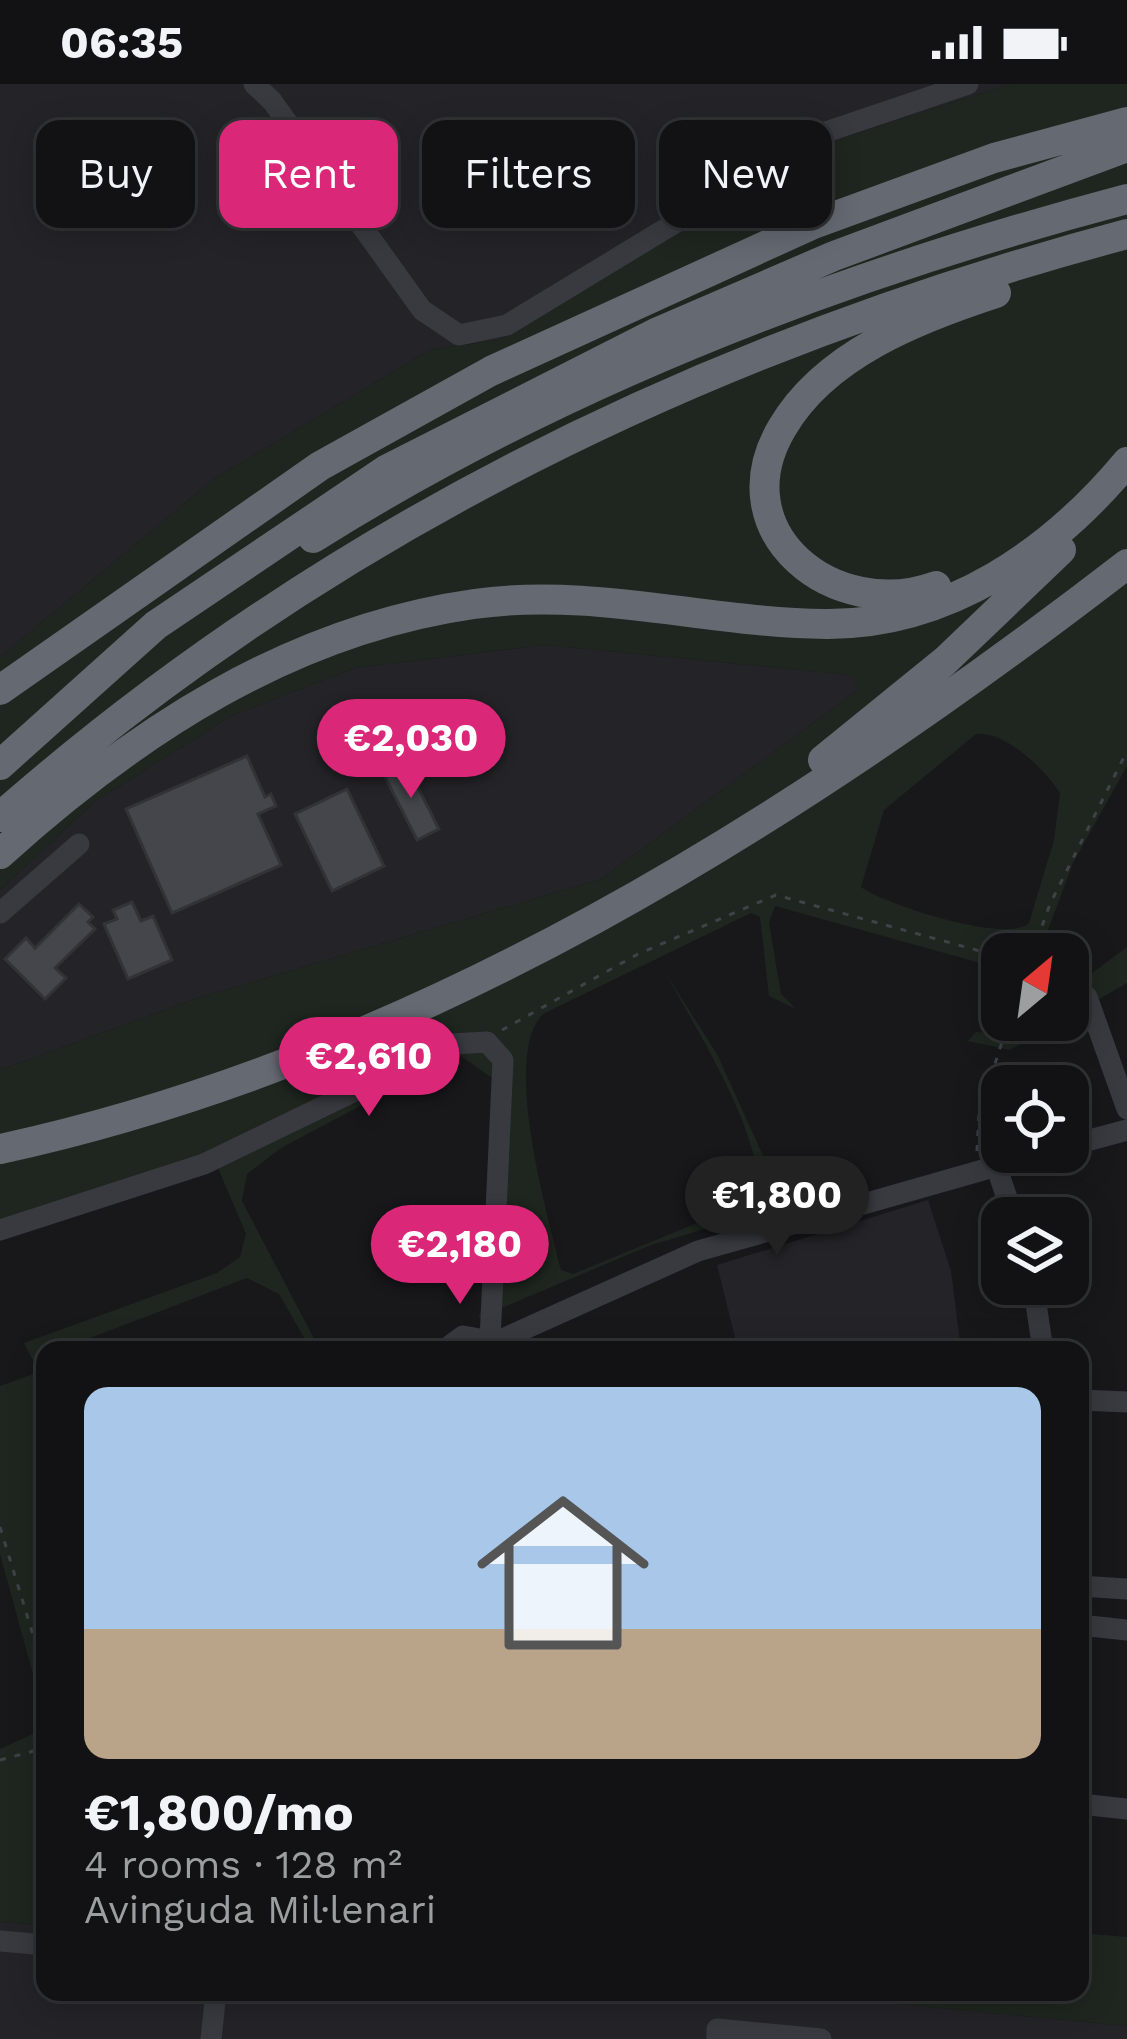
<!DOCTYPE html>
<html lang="en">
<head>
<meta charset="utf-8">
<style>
  :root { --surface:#121214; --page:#1f2022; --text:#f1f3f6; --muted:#9c9ea0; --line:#313234; --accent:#db2777 }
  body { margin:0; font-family:"Work Sans",sans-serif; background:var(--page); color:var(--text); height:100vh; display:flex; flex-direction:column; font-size:45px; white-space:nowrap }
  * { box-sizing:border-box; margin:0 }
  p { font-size:39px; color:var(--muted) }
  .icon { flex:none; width:66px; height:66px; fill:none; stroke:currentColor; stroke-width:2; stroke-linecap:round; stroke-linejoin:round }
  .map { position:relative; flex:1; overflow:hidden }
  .drawer { position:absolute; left:36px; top:1257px; width:1053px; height:660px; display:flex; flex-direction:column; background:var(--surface); border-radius:24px; box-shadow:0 6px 30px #0003,0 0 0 3px var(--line) }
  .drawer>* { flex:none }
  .top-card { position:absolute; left:36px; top:36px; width:1056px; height:108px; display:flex; gap:24px }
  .needle { width:78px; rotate:29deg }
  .fabs { position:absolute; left:981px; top:849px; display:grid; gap:24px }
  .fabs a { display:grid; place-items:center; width:108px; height:108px; border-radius:24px; background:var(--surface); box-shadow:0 6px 30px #0003,0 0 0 3px var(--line); font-size:60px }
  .price { position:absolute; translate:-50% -102px; padding:0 27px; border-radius:42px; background:var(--accent); color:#fff; font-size:39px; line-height:78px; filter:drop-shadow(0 3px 6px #0008) }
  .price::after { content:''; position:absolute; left:50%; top:72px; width:36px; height:27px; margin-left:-18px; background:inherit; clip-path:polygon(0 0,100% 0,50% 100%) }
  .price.active { background:#222; color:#fff }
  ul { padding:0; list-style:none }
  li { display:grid; align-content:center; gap:24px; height:636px; padding:0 48px }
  li span { display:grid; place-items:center; height:372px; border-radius:24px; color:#555 }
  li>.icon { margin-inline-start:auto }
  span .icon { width:216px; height:216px; fill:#fffc; stroke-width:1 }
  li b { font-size:51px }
  .tag { padding:0 42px; border-radius:24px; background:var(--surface); box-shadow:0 6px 30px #0003,0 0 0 3px var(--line); font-size:42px; line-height:108px }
  .tag.active { background:var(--accent); color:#fff }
  .status { display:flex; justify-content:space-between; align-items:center; height:84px; padding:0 60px; background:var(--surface); direction:ltr }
  .status svg { height:33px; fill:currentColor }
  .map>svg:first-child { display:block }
  .built { fill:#242428 }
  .green { fill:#1e261f; fill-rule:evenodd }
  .building { fill:#44464b; stroke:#323237; stroke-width:3 }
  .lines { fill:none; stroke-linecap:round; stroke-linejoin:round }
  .path { stroke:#3f4247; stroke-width:3; stroke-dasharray:6 9; stroke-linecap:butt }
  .minor { stroke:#393a40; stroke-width:21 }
  .highway { stroke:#656971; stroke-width:30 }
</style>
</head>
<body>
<div class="status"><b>06:35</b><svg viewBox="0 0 49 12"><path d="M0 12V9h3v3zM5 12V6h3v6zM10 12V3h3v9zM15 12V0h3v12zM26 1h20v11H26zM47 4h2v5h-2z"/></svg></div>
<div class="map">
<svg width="1127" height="1955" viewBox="0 0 1127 1955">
  <rect width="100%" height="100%" fill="#18181b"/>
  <!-- built -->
  <path class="built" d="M0,0H1010L830,58L499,256L431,265L215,394L0,573Z
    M546,561L851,591L859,605L601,795L198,914L0,986V806L94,718L233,631L355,584Z
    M928,1116L951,1187L961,1266H738L717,1181Z
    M0,1838L45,1842V1908H775L1127,1942V1955H0Z"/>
  <!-- green -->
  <path class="green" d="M1010,0H1127V682L1073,779L1039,870H1002V885L775,822L769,839L781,910L796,925L769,912L760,833L751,829L543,930C501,972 548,1131 561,1186L573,1190L758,1114C765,1053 696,945 666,890L717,970L775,1098C803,1114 830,1100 847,1076L856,1100L651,1161L478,1234L484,1222L492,994L458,970L281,1064L247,1090L242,1117L320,1266H311L279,1210L247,1194L59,1266H45V1842L0,1838V1665L39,1647L45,1634L0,1470V1302L39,1288L24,1259L217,1189L240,1173L246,1150L218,1084L0,1156V986L198,914L601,795L859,605L850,591L546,561L355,584L233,631L94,718L0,806V573L215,394L431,265L499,256L830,58ZM976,650C1005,647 1045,685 1060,709L1054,756L1029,839C1007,860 886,821 861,803L884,726Z
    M1127,863V899L1068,933V907Z
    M1002,931V936H1062L1010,966L968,957L976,948L991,949Z
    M1080,1849L1127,1853V1942L775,1908H1080Z"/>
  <!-- building -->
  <path class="building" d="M247,672L265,713L271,710L276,722L258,730L281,781L172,829L126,725Z
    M405,678L439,745L417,756L383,689Z
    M347,705L384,782L332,807L295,730Z
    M132,818L141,837L153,832L172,876L128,895L104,840L117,835L113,826Z
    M79,820L93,833L88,838L95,845L55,884L66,894L45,915L5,875L26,854L35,864Z"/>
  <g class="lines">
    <!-- path -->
    <path class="path" d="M1032,870L1050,820L1127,667
      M502,946L638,870L776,811L1002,873
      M977,1067L979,1030L1009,936
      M0,1443L45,1590
      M0,1676L45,1664"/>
    <!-- minor -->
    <path class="minor" d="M254,0L272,17L422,226L459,251L507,241L823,49L968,0
      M0,829L79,760
      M1087,913L1127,1025
      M1068,1062L1127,1046
      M996,1082L1014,1134
      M0,1146L204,1080L452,960L487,958L503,976L490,1256
      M1033,1200L1043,1266
      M487,1262L698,1167L1046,1068
      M444,1266L463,1252L480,1255L490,1266
      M1080,1316L1127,1318
      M1080,1502L1127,1505
      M1080,1541L1127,1546
      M1080,1720L1127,1725
      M0,1857L45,1861
      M211,1955L216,1908
      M717,1955V1945L821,1955"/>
    <!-- highway -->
    <path class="highway" d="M313,454C563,297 843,190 1127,115
      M936,502C835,539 720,449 782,344C825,270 919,234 996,209
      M0,606L320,382L491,287L811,141L994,74L1127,38
      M823,676L945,577L1061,466
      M0,681L156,541L386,386L658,248L834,172L1127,63
      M0,733C325,447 710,261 1127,150
      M0,770C135,648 290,546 474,520C594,503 707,539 826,540C948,541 1052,468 1127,378
      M0,1065C416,975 794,737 1127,480"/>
  </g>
</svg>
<div class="fabs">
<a><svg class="needle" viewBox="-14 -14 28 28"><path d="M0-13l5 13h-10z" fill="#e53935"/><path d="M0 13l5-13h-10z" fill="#9c9ea0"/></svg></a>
<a><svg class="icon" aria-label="locate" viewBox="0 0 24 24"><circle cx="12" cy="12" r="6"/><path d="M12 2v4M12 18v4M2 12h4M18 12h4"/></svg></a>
<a><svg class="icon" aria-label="layers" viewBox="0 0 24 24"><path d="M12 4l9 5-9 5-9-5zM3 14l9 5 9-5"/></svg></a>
</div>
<b class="price" style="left:411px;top:717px">€2,030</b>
<b class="price" style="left:369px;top:1035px">€2,610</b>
<b class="price active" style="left:777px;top:1174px">€1,800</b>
<b class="price" style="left:460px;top:1223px">€2,180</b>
<div class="top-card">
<a class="tag">Buy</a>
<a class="tag active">Rent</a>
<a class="tag">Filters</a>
<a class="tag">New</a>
</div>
<section class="drawer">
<ul>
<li><span style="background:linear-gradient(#a9c7e8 65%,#b9a48a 0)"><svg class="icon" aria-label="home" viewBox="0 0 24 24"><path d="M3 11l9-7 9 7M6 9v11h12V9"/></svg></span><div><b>€1,800/mo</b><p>4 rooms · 128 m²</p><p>Avinguda Mil·lenari</p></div></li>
</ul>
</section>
</div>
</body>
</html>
